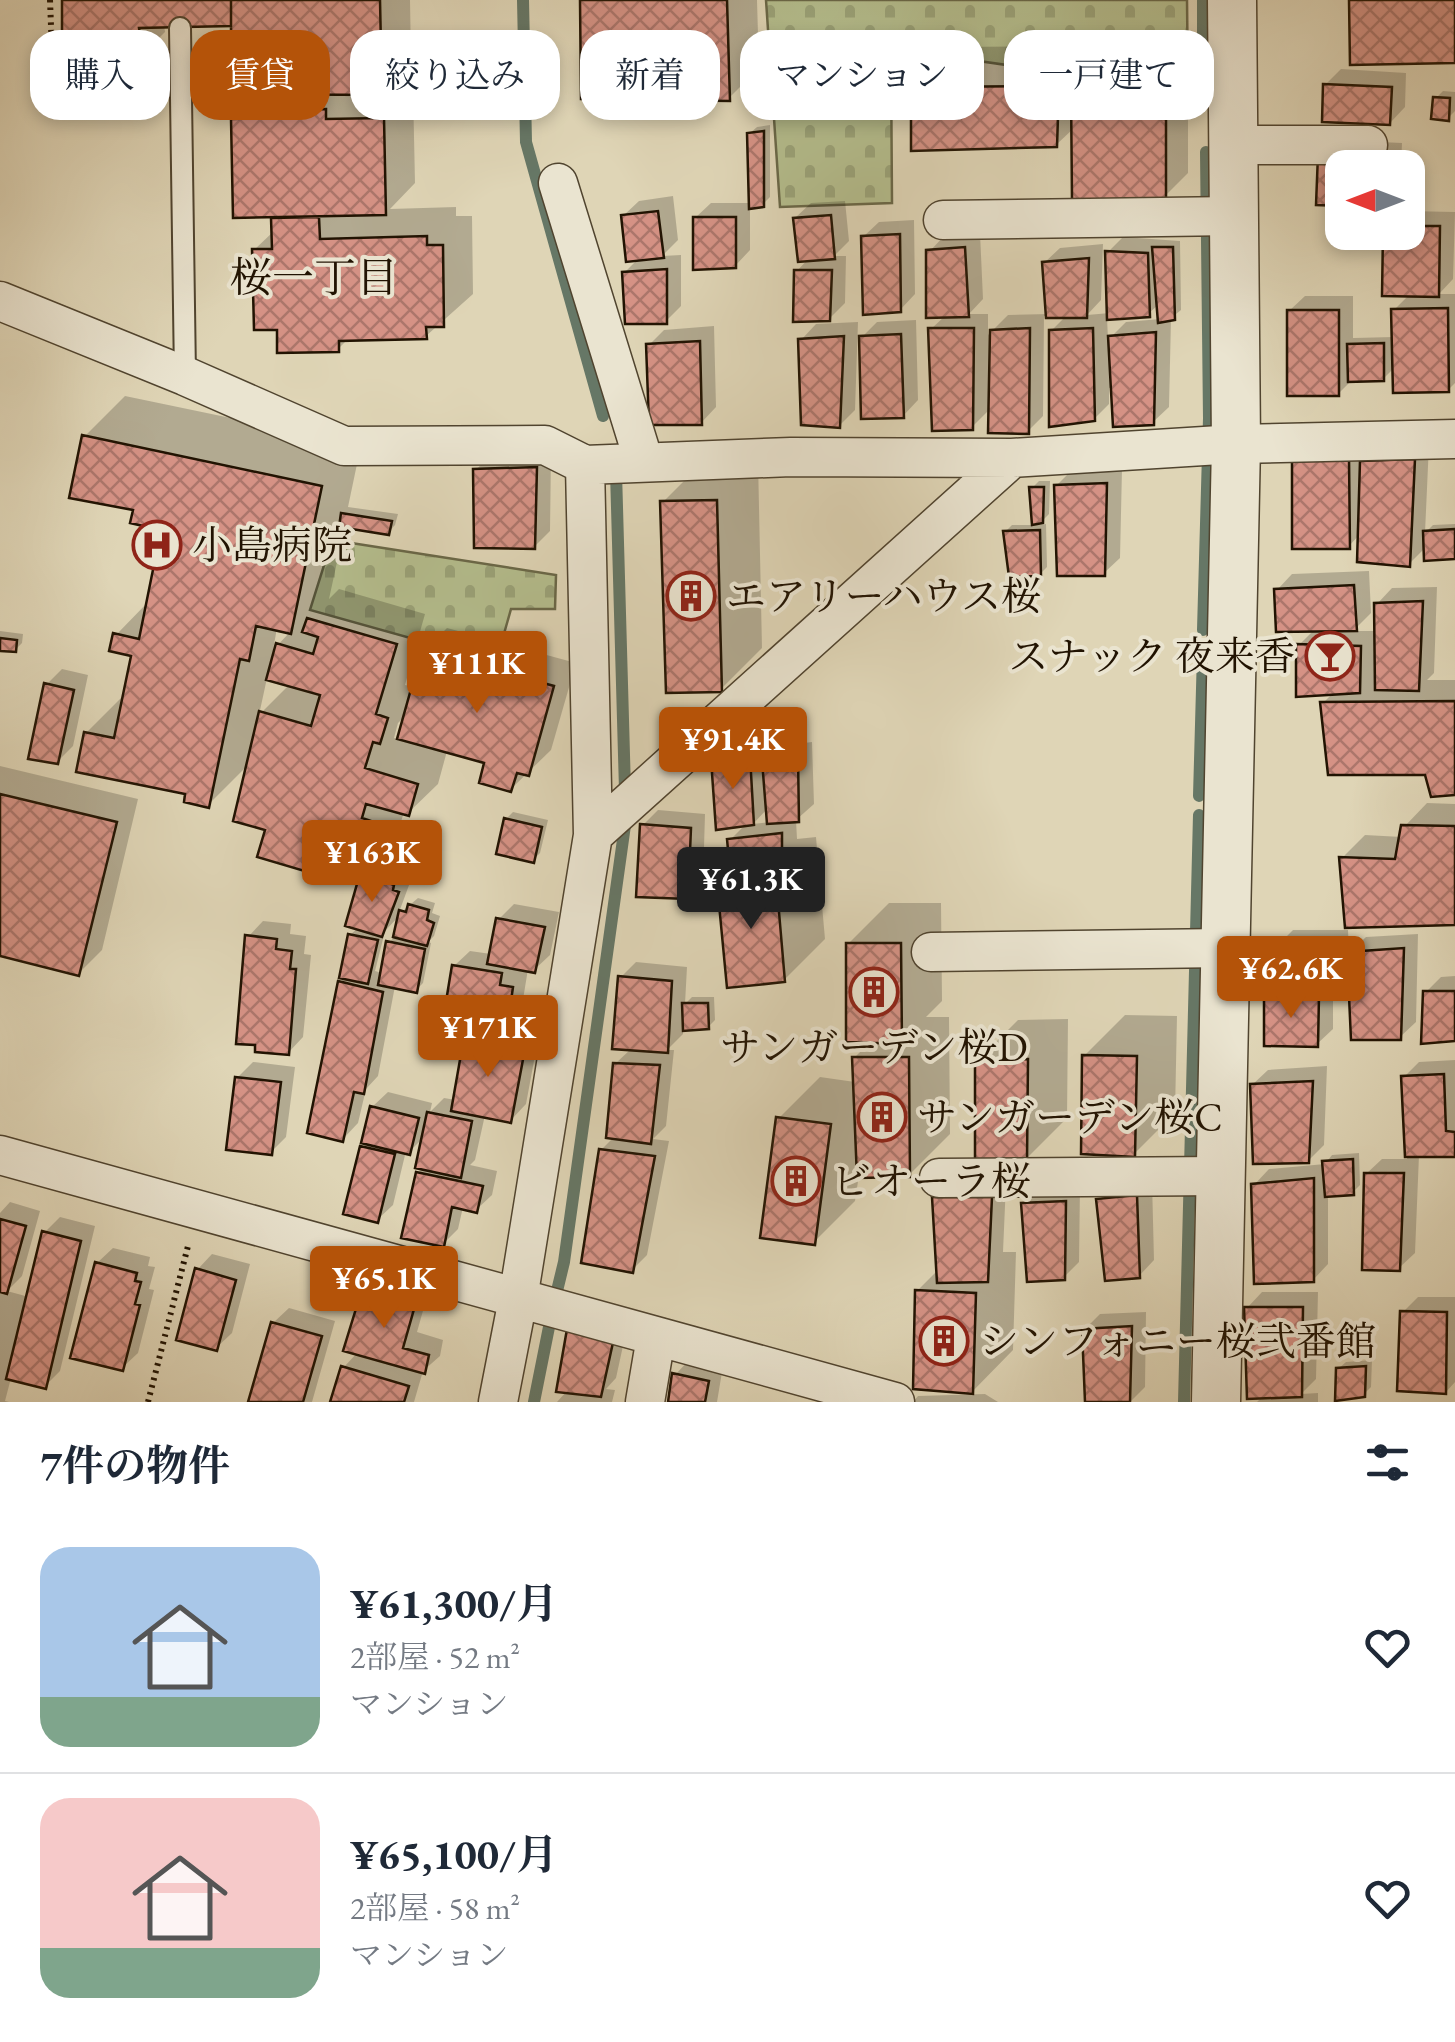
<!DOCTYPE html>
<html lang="ja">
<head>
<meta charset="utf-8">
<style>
  :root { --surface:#fff; --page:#f2f2f3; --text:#1f2937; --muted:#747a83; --line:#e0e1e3; --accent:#b45309 }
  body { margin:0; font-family:"EB Garamond","Noto Serif JP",serif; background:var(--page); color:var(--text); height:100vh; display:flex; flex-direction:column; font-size:38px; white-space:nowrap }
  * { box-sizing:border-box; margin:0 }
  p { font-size:32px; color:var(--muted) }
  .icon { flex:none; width:55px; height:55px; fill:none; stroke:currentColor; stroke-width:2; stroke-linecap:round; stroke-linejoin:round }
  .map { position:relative; height:1402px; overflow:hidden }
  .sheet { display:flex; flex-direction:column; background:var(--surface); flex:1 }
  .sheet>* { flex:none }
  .guide { position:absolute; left:30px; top:30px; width:1395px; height:90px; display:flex; gap:20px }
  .needle { width:65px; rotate:270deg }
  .tools { position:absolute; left:1325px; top:150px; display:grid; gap:20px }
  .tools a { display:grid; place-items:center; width:100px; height:100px; border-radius:20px; background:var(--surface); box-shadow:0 5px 15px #0003; font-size:50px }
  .price { position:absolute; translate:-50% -85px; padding:0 22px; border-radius:10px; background:var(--accent); color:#fff; font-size:32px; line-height:65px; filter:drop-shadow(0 2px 5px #0008) }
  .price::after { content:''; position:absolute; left:50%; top:60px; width:30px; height:22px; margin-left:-15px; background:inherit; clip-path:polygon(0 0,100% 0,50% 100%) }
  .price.on { background:#222; color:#fff }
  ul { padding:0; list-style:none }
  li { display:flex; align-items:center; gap:30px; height:250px; padding:0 40px }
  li+li { border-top:2px solid var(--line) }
  li span { display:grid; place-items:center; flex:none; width:280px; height:200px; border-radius:30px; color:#555 }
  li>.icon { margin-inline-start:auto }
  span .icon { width:120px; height:120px; fill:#fffc; stroke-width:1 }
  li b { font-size:42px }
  h2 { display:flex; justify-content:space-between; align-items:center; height:120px; padding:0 40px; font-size:42px }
  .tag { padding:0 35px; border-radius:30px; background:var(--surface); box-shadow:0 5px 15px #0003; font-size:35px; line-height:90px }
  .tag.on { background:var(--accent); color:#fff }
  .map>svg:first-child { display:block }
  .cemetery { fill:url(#cemetery-stones); stroke:#6a6848; stroke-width:2.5 }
  .shadow { fill:#0003; fill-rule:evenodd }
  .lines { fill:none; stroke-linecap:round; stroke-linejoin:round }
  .stream { stroke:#676; stroke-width:12 }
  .building { fill:url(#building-cross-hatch); stroke:#211302; stroke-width:2.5 }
  .service-casing { stroke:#50442f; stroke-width:24 }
  .minor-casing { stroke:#50442f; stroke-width:41 }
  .tertiary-casing { stroke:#50442f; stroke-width:51 }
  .path { stroke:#211302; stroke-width:6; stroke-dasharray:2.5 5; stroke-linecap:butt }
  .service { stroke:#eae4d0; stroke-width:20 }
  .minor { stroke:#eae4d0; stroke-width:38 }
  .tertiary { stroke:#eae4d0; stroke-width:48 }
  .labels { text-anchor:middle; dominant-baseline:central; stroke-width:8; stroke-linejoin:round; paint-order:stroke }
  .poi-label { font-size:40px; fill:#211302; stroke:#eae4d0; text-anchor:start }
  .neighbourhood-label { font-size:42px; fill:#211302; stroke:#eae4d0 }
</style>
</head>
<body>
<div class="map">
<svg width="1455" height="1402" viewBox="0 0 1455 1402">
  <defs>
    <pattern id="cemetery-stones" width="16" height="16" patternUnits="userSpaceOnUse" patternTransform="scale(2.5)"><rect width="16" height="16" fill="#b4bd8d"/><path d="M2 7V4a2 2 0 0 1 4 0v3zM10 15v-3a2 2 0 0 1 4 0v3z" fill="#9aa278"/></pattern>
    <pattern id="building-cross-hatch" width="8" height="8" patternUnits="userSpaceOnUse" patternTransform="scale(2.5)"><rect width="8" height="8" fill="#d59285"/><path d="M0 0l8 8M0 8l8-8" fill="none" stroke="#ac766b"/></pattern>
  </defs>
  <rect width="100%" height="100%" fill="#dfd5b6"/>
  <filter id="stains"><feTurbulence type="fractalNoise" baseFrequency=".002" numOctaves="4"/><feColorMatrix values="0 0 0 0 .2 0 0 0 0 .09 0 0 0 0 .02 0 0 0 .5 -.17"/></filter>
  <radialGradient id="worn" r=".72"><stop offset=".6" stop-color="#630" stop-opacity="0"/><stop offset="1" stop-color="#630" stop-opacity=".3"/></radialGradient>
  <!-- cemetery -->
  <path class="cemetery" d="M766,0H1187L1188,91L895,49L891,58L892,203L780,207Z
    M332,540L556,575L555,609H511L496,662L310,610Z"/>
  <!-- shadow -->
  <path class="shadow" d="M64,0H410L411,62L383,90L413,89L415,183L390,209L456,207V216H472L473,294L426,336L349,338L338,349L254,250L274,231V215L233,120L262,92L234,20L164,25L165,32L142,55Z
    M582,0H757L759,68L729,98Z
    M1099,46V69L1125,67V95L1188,97V173L1165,196L1074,128L1056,145L914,88L955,47Z
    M1341,69L1406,73L1405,107L1390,123L1325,85Z
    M1443,91L1455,92V111L1448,118L1436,98Z
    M770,125V197L763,204L750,206V250L735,266L695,218L711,203H751L749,134L757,127Z
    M1336,140L1402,143L1401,168H1342V204L1319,202Z
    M673,196L678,240L662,256L681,255V306L666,321L624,273L639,258L623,216L639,201Z
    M845,201L849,241L834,256H846L845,303L829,319L796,272L809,258L795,218L811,203Z
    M1408,211L1455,212L1453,279L1439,294H1455V383L1448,390L1395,367L1383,379L1352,380L1338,394L1289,311L1305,296H1353V338L1394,337V310L1410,294Z
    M914,220L915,294L900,310L863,237L879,222Z
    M980,233L983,299L969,314H988V335L1008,315L1049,314L1044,263L1060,248L1103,244L1101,300L1087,315L1110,313L1108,252L1123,237L1180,241L1181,310L1171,318L1169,407L1153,422L1114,387L1109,388V404L1094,419L1051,331L1066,316H1044L1043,416L1028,431L991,408L972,427L931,329L945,316L929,252L944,236ZM1159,304L1160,319L1126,322L1108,340L1107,317L1148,314Z
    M916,320L918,400L903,416L862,337L877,322Z
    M858,322L855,410L839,426L801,340L816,324Z
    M714,326L716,407L701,423L649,345L664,330Z
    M125,396L361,445L348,507L398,514L395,525L388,533L345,525L329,599L339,589L425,614L405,685L414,687L424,651L447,628L576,663L551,750L511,789L487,762L447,751L438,784L408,813L404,812L400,825L345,880L268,828L249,764L208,805L86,733L126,693L134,654L116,635L149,601L164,528L135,509L84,437ZM277,628L291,631L273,650ZM267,678L290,684L259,715ZM407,714L400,740L394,738L398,723Z
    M1363,443V461L1378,446L1429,444L1425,533L1433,525L1455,524V556L1426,547L1409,564L1360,534L1349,546L1294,459Z
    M551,452L550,531L534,547L476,470L491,454Z
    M758,460L762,648L721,689L663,502L704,461Z
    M1122,469L1120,558L1104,573L1056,486L1072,470Z
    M1039,481H1050L1049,514L1038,525L1046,524L1047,567L1040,574L1005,532L1012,525H1035L1032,488Z
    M1369,571L1371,613L1353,631H1377V604L1392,588L1437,587L1434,673L1427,680H1455V792L1323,703L1334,692L1299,645L1315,629L1277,590L1292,574Z
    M0,631L23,634L22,643L15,650L0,649Z
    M62,669L88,675L73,746L57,762L47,684Z
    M765,742L766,760L780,746L812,742L814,804L796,820L797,839L816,837L825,939L784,980L720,884L733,871L730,840L746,824L713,760L729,744ZM768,808L770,822L753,824Z
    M0,766L138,799L102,950L79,973L0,954Z
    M1427,803L1455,804V923L1342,858L1365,835L1402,837L1404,827Z
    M658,810L705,814L703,881L687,896L643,825Z
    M513,812L548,820L540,853L533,860L506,819Z
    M390,858L402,861L400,867L408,869L406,875L412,877L398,915L418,898L435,903L432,913L440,916L434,936L428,942L431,943L423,983L416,990L395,986L378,1076L366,1089L358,1123L343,1139L340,982L346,977L350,935L358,928L361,878L377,863L383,864ZM401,914L395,936L389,943L382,973L375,971L385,931Z
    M889,903H941L942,1001L926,1017H949L950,1134L909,1175H859L855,1201L814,1242L779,1118L820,1077L855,1082L854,1058L872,1040L848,944Z
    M514,904L559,912L550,955L534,970L528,969L520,1018L510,1028L539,1034L526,1104L511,1120L485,1115L475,1160L470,1165L497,1171L492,1195L476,1210L463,1207L458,1229L443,1244L418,1173L423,1168L424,1137L409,1152L406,1151L393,1205L377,1220L362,1148L368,1142L372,1107L388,1092L432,1103L430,1112L444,1098L456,1100L466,1039L476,1029L454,966L470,951L491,954L499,919Z
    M263,921L291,924L290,934L306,936L304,954L311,955L303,1037L288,1053L248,937Z
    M1293,930H1348L1349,953L1366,937L1418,934L1416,1022L1400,1037L1351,967L1333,983V1029L1317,1044L1266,996L1280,982L1278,945Z
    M636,962L687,967L685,1004L692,997H714L715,1020L708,1027L683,1028V1034L667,1050H674L666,1126L653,1139L669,1141L647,1255L632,1270L601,1150L614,1137L615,1064L632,1048L620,978Z
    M1455,976V1039L1426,992L1441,977Z
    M1125,1015L1177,1016L1175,1113L1134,1154L1084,1056Z
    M1068,1019L1067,1118L1026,1159L977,1061L1018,1020Z
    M1455,1060V1155H1419L1415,1253L1399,1268L1366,1174L1382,1159H1407L1404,1077L1419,1062Z
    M253,1062L295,1067L286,1137L271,1152L237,1078Z
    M1327,1066L1324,1145L1308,1161L1252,1085L1268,1070Z
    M1359,1153L1360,1185L1353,1192L1328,1194V1264L1313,1280L1254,1185L1269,1169L1325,1164L1332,1155Z
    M1152,1181L1154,1260L1139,1276L1099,1200L1114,1185Z
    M950,1182L1006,1183L1003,1252H1016L1013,1350L970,1394L917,1291L938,1270L934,1197Z
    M1080,1187L1079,1262L1064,1277L1024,1204L1039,1188Z
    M10,1202L40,1211L22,1276L7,1291L29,1297L45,1232L60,1217L95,1226L60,1371L45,1386L11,1378L5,1401L9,1402H0V1213Z
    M113,1248L150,1257L148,1266L155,1267L149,1289L154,1290L138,1353L122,1368L97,1263Z
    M212,1254L250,1264L232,1333L216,1348L197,1270Z
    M380,1272L430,1286L417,1332L443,1340L440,1356L423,1371L414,1402H333L344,1367L358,1352L365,1287Z
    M1262,1292H1318L1316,1379L1301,1394L1318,1393V1402H1257L1263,1396L1247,1308Z
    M1418,1297H1455V1382L1446,1392L1403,1312Z
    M289,1308L335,1321L312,1402H251L273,1323Z
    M1146,1312L1145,1387L1130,1402H1087L1084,1330L1100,1314Z
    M628,1323L616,1378L606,1389L615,1390L612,1402H557Z
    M690,1359L723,1366L717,1402H670L675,1375Z
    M1372,1360L1371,1387L1363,1395L1338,1369L1346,1362Z
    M985,1394L998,1402H913L918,1396Z"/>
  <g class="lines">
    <!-- stream -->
    <path class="stream" d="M523,0L526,142L603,416
      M1203,0V54
      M1204,87V95
      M616,472L625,790
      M1203,630L1209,418L1206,152
      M1199,796L1203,653
      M556,1295L564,1262L626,818
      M534,1402L550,1322
      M1184,1402L1199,815"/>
  </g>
  <!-- building -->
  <path class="building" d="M62,0H231V26L139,28L143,57L115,62L62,46Z
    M231,0H380L382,95L231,94Z
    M580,0H727L730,101L581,99Z
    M1349,0H1455V63L1350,65Z
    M1323,84L1392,87L1390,125L1322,122Z
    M1059,86L1057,147L911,151V87Z
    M1102,89L1103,117L1166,119V199L1072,200L1071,91Z
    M1433,97L1450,98L1449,121L1431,119Z
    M326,109V119L384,118L386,215L233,218L231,119L279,118L278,110Z
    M764,131V207L749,209L747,133Z
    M1318,154L1388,158L1387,168H1342V206L1316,205Z
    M658,211L664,258L626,262L621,215Z
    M831,215L835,259L798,262L793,218Z
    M319,217L320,239L427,236V245H443L444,327H426L427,339L339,341V352L277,353V330H254L252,249H272L271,218Z
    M693,217H736V268L693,270Z
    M1408,226H1440L1439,297L1382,296L1383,232H1408Z
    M900,234L901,312L863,315L861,236Z
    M965,247L969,317L926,318V250Z
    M1152,247H1173L1175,320L1158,323Z
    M1105,251L1148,253L1150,317L1107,320Z
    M1089,258L1087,318H1046L1042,262Z
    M667,269V324H625L622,272Z
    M794,270H832L830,321L793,322Z
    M1448,308L1449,392L1393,393L1391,309Z
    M1287,310H1339V396H1287Z
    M928,328H974L973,430L932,431Z
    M1030,328L1029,434L988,433L990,330Z
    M1093,328L1095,421L1049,427V330Z
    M1156,332L1154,425L1113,427L1108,336Z
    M901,334L904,418L861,419L859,336Z
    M844,336L840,428L801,425L798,339Z
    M700,341L702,425H649L646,344Z
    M1384,343V381L1348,382L1347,344Z
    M82,435L322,486L291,634L256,626L249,661L240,659L209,808L184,802L185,794L76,772L84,732L114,738L131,656L109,651L113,633L139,639L161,530L130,523L133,510L69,498Z
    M1292,458H1349L1350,549H1292Z
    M1415,459L1410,567L1357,562L1360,461Z
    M537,467L535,549L474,548L473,469Z
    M1107,483L1105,576H1057L1054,485Z
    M1029,487H1044L1043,523L1032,525Z
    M717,500L722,692L666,693L660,501Z
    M341,513L392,521L389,535L339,527Z
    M1455,529V559L1424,561L1423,531Z
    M1040,530L1041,576L1009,577L1003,531Z
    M1354,585L1357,631L1276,632L1274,589Z
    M1423,601L1419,691L1375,690L1374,603Z
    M307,618L397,644L376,714L388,718L380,744L373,742L365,768L418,784L409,816L366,804L362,818L380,824L371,858L354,853L345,883L257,857L265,830L233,821L259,711L311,726L320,695L266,680L276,643L313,654L318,637L302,632Z
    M0,638L17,640L16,652L0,651Z
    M1296,644L1361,646L1360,693L1296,697Z
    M422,650L554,686L529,776L517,773L511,792L479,783L484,763L397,739Z
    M44,683L74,690L58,764L28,759Z
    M1455,701V795L1431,797L1425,775H1328L1320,702Z
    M750,756L754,825L716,830L711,759Z
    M798,756L799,822L767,824L762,760Z
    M0,794L117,822L79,976L0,956Z
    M504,818L542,827L534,863L496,854Z
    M640,824L691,828L688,899L636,897Z
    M1401,825L1455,826V925L1345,928L1339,857L1395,859Z
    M782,833V868L730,871L727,839Z
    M372,872L388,877L386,882L394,885L393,890L399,892L382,937L345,926L359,877L370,879Z
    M776,877L785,982L727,988L717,883Z
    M408,904L429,910L427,920L434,923L427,946L393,937L399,910L406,912Z
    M496,918L545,927L535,973L487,964Z
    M348,934L378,940L368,984L339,978Z
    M245,935L277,939L276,949L292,951L290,969H296L289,1055L255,1052V1045L236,1044Z
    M386,941L425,949L417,993L378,985Z
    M846,943H901L902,1044L846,1042Z
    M1275,944H1333L1336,986L1277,985Z
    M1404,948L1401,1040H1351L1347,952Z
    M452,965L502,973L500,985L513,987L506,1036L442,1026Z
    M618,976L672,981L668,1053L612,1049Z
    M338,981L383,992L364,1094L354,1092L343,1142L307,1133Z
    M1423,991H1455V1041L1421,1044Z
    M1264,995H1319L1318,1047L1264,1046Z
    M682,1003H708L709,1029L683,1031Z
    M464,1037L525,1049L511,1123L451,1111Z
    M1082,1055L1137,1056L1135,1157L1081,1154Z
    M852,1057H909L910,1177L857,1178Z
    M1028,1059L1027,1161H975V1060Z
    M613,1063L660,1065L651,1144L606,1138Z
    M1444,1074L1446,1131L1455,1132V1157H1405L1401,1076Z
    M235,1077L281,1082L272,1155L226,1150Z
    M1313,1081L1309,1163L1253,1164L1250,1084Z
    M370,1106L419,1118L410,1155L361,1143Z
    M427,1112L472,1121L461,1178L415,1168Z
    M776,1117L831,1124L815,1245L760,1238Z
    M360,1146L395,1154L378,1223L343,1214Z
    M599,1149L655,1156L633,1273L581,1263Z
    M1353,1159L1354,1195L1325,1197L1322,1161Z
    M416,1172L483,1186L477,1213L452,1207L444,1247L401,1238Z
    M1364,1173H1404L1400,1271L1362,1270Z
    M1314,1178V1282L1254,1284L1251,1184Z
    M1137,1195L1140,1278L1105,1281L1096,1199Z
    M932,1197H992L988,1282L937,1283Z
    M1066,1201L1065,1280L1027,1282L1021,1203Z
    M0,1219L26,1226L7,1294L0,1292Z
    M42,1231L81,1241L46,1389L6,1379Z
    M95,1262L137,1273L135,1281L141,1282L135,1304L140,1305L123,1371L70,1358Z
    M195,1268L236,1280L217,1351L176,1340Z
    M363,1286L416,1302L403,1348L429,1355L425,1374L343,1351Z
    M915,1290L976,1293L973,1394L913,1389Z
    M1244,1307H1303L1302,1397L1247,1399Z
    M1400,1311L1447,1312L1446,1394L1397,1391Z
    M271,1322L322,1336L303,1402H248Z
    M1132,1326L1130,1402H1085L1082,1329Z
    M567,1329L614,1338L601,1397L556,1392Z
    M341,1366L409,1386L404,1402H330Z
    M1366,1366L1365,1397L1335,1401L1336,1368Z
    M672,1373L709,1381L705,1402H668Z"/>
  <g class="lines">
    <!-- service casing -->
    <g class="service-casing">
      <path id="service" d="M180,28L185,376"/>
    </g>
    <!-- minor casing -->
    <g class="minor-casing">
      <path id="minor" d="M1233,145H1368
        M558,183L644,462
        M943,220L1234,216
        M0,301L185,376L344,446L545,445L585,465L791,457L1012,458L1236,444L1455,439
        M593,835L1012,458
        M931,952L1225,948
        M0,1155L895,1402
        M939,1178L1221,1176
        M498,1402L518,1299L593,835L585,465
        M645,1402L656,1337"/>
    </g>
    <!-- tertiary casing -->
    <g class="tertiary-casing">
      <path id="tertiary" d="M1216,1402L1236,444L1232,0"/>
    </g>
    <!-- path -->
    <path class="path" d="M50,0L52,52L114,75L152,63
      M148,1402L188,1246"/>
    <!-- service -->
    <use href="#service" class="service"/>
    <!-- minor -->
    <use href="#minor" class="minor"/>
    <!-- tertiary -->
    <use href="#tertiary" class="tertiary"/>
  </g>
  <!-- icons -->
  <defs>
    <g id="hospital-ring" transform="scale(2.5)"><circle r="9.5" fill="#eae4d0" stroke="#8f2418" stroke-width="1.5"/><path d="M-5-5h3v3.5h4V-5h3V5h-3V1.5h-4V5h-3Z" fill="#8f2418"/></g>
    <g id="building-ring" transform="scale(2.5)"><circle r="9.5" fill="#eae4d0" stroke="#8f2418" stroke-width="1.5"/><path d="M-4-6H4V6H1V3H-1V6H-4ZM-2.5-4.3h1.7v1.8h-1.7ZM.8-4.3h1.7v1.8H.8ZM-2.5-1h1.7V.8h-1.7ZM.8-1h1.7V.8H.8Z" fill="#8f2418"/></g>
    <g id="bar-ring" transform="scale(2.5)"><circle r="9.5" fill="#eae4d0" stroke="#8f2418" stroke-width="1.5"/><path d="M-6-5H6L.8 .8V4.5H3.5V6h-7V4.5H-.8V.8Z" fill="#8f2418"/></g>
  </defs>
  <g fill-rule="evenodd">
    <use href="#hospital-ring" x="157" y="545"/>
    <use href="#building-ring" x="691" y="596"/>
    <use href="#bar-ring" x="1330" y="656"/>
    <use href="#building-ring" x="874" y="992"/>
    <use href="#building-ring" x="882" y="1117"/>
    <use href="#building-ring" x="796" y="1181"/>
    <use href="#building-ring" x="944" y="1341"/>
  </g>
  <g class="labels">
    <!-- poi labels -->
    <g class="poi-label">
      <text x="192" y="545">小島病院</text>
      <text x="726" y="596">エアリーハウス桜</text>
      <text x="1295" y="656" text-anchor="end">スナック 夜来香</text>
      <text x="874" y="1047" text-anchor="middle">サンガーデン桜D</text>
      <text x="917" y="1117">サンガーデン桜C</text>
      <text x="831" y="1181">ビオーラ桜</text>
      <text x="979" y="1341">シンフォニー桜弐番館</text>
    </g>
    <!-- neighbourhood labels -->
    <g class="neighbourhood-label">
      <text x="314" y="277">桜一丁目</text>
    </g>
  </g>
  <rect width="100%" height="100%" filter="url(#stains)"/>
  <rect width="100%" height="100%" fill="url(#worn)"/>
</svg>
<div class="tools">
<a><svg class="needle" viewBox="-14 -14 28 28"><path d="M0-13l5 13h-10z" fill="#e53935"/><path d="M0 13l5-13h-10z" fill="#747a83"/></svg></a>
</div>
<b class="price" style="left:477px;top:716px">¥111K</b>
<b class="price" style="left:733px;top:792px">¥91.4K</b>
<b class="price" style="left:372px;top:905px">¥163K</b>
<b class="price on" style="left:751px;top:932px">¥61.3K</b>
<b class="price" style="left:1291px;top:1021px">¥62.6K</b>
<b class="price" style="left:488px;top:1080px">¥171K</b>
<b class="price" style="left:384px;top:1331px">¥65.1K</b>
<div class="guide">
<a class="tag">購入</a>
<a class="tag on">賃貸</a>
<a class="tag">絞り込み</a>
<a class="tag">新着</a>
<a class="tag">マンション</a>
<a class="tag">一戸建て</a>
</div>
</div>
<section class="sheet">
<h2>7件の物件<svg class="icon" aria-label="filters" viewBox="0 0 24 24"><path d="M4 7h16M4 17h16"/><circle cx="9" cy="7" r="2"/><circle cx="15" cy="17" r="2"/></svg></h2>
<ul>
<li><span style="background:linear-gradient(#a9c7e8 75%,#7fa58c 0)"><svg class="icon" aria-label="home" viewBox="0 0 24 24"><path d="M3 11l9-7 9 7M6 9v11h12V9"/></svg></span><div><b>¥61,300/月</b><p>2部屋 · 52 m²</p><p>マンション</p></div><svg class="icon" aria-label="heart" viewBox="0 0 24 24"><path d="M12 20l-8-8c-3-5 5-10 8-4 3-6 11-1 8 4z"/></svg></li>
<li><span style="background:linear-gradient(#f6c9c9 75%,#7fa58c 0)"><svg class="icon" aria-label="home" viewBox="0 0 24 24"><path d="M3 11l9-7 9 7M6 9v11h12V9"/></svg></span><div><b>¥65,100/月</b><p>2部屋 · 58 m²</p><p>マンション</p></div><svg class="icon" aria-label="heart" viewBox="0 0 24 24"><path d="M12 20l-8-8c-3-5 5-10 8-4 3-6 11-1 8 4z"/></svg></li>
</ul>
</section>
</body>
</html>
